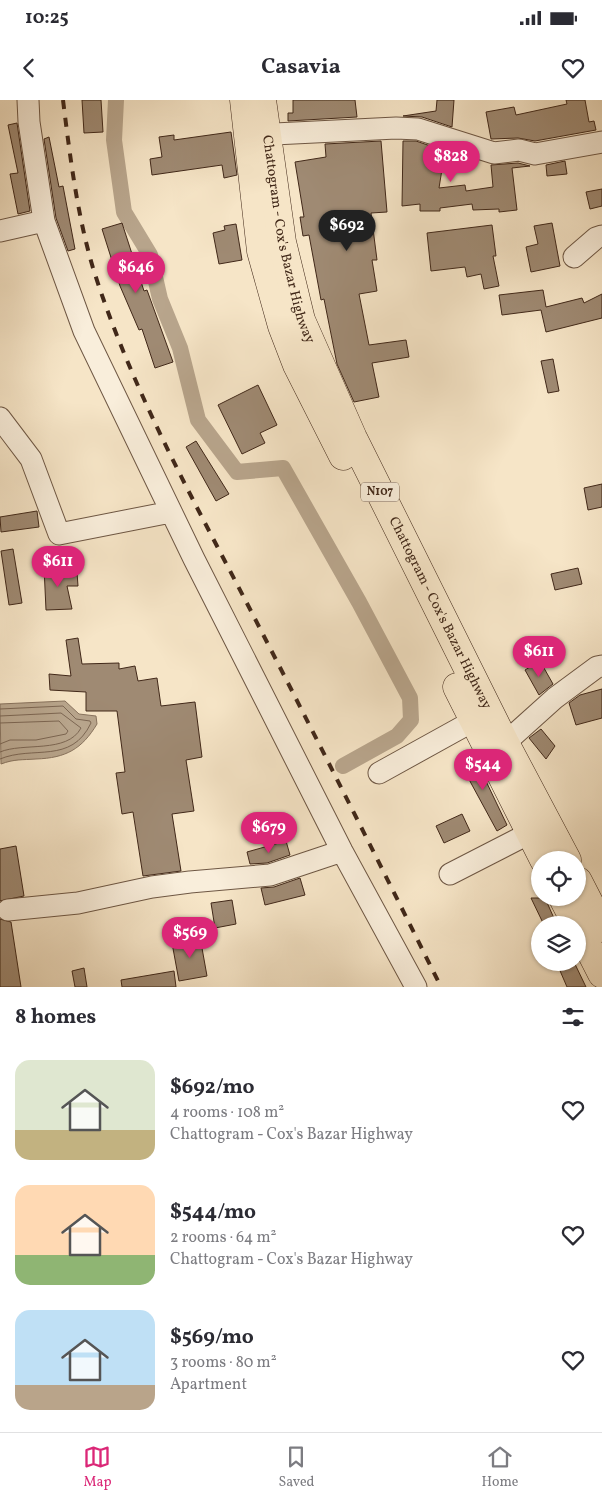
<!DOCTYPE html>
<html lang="en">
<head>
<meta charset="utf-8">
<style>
  :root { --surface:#fff; --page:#f2f2f3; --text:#2b2b33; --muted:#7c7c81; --line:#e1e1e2; --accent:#db2777 }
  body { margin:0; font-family:Vollkorn,serif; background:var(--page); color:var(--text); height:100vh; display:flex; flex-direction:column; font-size:19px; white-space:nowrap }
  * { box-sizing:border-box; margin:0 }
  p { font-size:16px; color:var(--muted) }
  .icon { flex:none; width:28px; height:28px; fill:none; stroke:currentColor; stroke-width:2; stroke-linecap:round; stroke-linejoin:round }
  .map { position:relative; height:887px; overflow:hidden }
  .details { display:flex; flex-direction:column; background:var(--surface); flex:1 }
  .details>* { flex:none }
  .controls { position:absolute; left:531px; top:751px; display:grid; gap:10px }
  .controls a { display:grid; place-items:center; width:55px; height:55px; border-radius:50%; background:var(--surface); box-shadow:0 1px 4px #0004; font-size:25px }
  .price { position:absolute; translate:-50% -42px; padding:0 11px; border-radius:18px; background:var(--accent); color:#fff; font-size:16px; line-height:32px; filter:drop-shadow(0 1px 2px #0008) }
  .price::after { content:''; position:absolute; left:50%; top:30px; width:15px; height:11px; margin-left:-8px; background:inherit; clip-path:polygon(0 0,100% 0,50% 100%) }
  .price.active { background:#222; color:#fff }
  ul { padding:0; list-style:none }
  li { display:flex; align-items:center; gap:15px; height:125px; padding:0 15px }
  li span { display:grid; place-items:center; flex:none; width:140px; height:100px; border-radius:15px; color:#555 }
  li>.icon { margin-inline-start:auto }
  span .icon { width:60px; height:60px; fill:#fffc; stroke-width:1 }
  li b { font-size:21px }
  h2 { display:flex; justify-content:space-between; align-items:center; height:60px; padding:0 15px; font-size:21px }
  .status { display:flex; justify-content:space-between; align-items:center; height:35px; padding:0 25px; background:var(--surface); direction:ltr }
  .status svg { height:14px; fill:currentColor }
  header { display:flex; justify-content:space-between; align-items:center; height:65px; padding:0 15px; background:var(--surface); font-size:22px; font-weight:700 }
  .tab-bar { display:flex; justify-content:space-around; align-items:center; height:70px; border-top:1px solid var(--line); background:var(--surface); font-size:14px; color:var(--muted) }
  .tab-bar a { display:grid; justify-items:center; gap:2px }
  .tab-bar .active { color:var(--accent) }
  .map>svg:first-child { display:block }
  .water { fill:#b8a58c; stroke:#88735e }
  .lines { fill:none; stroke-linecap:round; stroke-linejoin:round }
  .shore { stroke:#7c6652; stroke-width:1 }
  .canal { stroke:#b8a58c; stroke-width:16 }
  .building { fill:#9f8a73; stroke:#412819 }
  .minor-casing { stroke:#6e5744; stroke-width:23 }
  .highway-casing { stroke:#412819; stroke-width:29 }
  .minor { stroke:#f9eedb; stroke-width:21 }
  .highway { stroke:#f6e5c7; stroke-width:28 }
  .rail { stroke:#412819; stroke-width:4; stroke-dasharray:9 9; stroke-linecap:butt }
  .labels { text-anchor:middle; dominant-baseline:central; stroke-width:4; stroke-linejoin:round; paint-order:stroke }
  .shield { fill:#f9eedb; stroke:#786353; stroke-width:1 }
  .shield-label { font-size:12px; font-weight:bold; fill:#412819 }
  .street-label { font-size:14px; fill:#412819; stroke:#f9eedb }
</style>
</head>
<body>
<div class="status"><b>10:25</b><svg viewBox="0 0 49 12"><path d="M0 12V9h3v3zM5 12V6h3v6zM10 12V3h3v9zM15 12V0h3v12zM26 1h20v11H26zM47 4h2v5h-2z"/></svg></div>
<header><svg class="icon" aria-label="back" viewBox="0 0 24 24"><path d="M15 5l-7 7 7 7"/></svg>Casavia<svg class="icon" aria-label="heart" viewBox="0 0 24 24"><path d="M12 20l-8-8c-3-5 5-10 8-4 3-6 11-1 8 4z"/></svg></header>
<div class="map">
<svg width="602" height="887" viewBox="0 0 602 887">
  <rect width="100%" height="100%" fill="#f6e5c7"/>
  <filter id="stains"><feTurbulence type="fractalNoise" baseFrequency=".004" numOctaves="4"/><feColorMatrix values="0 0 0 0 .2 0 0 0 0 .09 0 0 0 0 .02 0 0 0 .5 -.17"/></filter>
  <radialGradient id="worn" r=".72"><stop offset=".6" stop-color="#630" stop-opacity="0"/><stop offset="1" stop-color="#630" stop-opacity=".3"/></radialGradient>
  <!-- water -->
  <path class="water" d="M65,601L79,614L96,616L97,624C82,649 66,658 36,659C22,660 14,659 1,664L0,604Z"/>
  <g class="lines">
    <!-- shore -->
    <path class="shore" d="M0,609L63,606L76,619L90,621L91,623C71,665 33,645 0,659
      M0,616L61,613L81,628C67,654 23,642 0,652
      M0,623L59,621L68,631L66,634L36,640H10L0,644"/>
    <!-- canal -->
    <path class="canal" d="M116,0L114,40L124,112L150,155L160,199L180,248L198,320L237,372L283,368L359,502L410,598L411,620L397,636L343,666"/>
  </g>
  <!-- building -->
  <path class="building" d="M82,0H101L103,32L84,33Z
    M293,0H355L357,17L288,21V13H293Z
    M437,0H454L452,27L422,17L403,16L436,11Z
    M566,0H585L589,22L594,21L596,30L535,41L518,38L491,39L486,12L514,7L516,15L567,4Z
    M17,23L30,111L18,114L10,74L18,73L8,25Z
    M231,32L237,75L224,78L222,65L152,75L150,59L162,57L159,37L174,35V40Z
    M49,37L59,87L63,86L75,149L68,151L56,118L44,39Z
    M381,41L387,112L371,113L377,160H372L377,191L359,194L369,245L406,240L409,257L372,263L379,297L354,302L337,264L324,199L321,200L309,135L303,136L300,117H304L295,62L326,57L325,44Z
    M403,41H416L442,50L439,63H443L439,88L465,85L466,91L493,87L491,65L518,63L530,66L512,68L517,110L499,112V109L473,110L472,104L440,108V111H420V104L402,106Z
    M565,61L567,74L547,76L546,65Z
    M602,89V106L590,109L586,92Z
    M122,123L144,191L147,190L173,262L155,268L142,229L139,230L120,186L102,129Z
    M552,123L560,166L531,172L526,147L538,144L534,126Z
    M236,124L242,160L219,164L213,133L225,130L224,126Z
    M492,125L496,156H493L499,186L484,189L481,174L467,177L465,167L431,171L427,133Z
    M543,190L546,207L582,198L584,203L602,194V218L546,232L541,210L502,215L499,195Z
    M553,259L559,291L548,293L541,261Z
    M258,285L277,325L260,333L265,343L242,354L218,305Z
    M196,341L229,394L216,401L186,347Z
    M602,384V407L588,410L584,388Z
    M37,411L39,427L1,432L0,417Z
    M13,449L22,503L9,505L1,451Z
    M44,467H59V473L77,472L78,486H67L72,509L46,510Z
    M578,468L582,484L555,490L551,474Z
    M78,538L82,564L119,563V569L135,566L138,581L157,578L161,606L195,602L202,657L186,660L194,711L172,714L181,771L143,776L133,712L122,714L116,673L125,672L117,611H86V592L50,590L49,574L71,576L66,540Z
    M540,561L553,584L539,595L525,570Z
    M602,589V618L576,625L569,603L580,595Z
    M541,629L555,646L546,659L529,638Z
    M473,654L507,725L497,731L459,661Z
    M462,714L470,731L444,743L436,726Z
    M286,741L290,755L267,763L250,764L247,752Z
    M16,746L24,796L0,801V749Z
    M300,778L305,795L265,805L261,788L274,787Z
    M531,798H545L557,825H544Z
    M232,800L236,824L215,828L211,803Z
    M0,819L11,822L21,887H0Z
    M200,837L207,876L179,881L172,843Z
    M566,862H574L586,887H567L558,866Z
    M84,868L87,887H75L72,871Z
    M174,871L176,887H122L121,880Z"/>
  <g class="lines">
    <!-- minor casing -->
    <g class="minor-casing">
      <path id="minor" d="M253,35L396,28L418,29L494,53L519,50L535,54L602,42
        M44,121L84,231L194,459L342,751L416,887
        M0,131L44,121L29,22L28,0
        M574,157L596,138L602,136
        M0,318L31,359L59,434L171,412
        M494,650L505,643L555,598L597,567L602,566
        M379,673L473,621
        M450,774L530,733
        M8,810L78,803L152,787L190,782L270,775L342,751"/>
    </g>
    <!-- highway casing -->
    <g class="highway-casing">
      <g id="highway">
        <path d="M244,0L261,151L282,226L297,265L343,356"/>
        <path id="s1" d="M262,0L282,142L301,220L353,338L505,643L567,760"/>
        <path d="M457,587L544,760"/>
        <path d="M578,781L602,828"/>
        <path d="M563,798L577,825"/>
        <path d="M578,827L602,874"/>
      </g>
    </g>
    <!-- minor -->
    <use href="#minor" class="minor"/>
    <!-- highway -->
    <use href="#highway" class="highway"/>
    <!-- rail -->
    <path class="rail" d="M63,0C70,56 77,114 93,168C131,289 194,401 252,513C316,637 379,762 441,887"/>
  </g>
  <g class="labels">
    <!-- shield labels -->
    <rect class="shield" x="361" y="382.5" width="38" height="19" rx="4"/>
    <g class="shield-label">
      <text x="380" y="392">N107</text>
    </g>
    <!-- street labels -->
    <g class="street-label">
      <text stroke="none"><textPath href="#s1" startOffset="142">Chattogram - Cox's Bazar Highway</textPath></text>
      <text stroke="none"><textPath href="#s1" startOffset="548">Chattogram - Cox's Bazar Highway</textPath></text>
    </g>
  </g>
  <rect width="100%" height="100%" filter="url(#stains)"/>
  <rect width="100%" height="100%" fill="url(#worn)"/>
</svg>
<div class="controls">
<a><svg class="icon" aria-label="locate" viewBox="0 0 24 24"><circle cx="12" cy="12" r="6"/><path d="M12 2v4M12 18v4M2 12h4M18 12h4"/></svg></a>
<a><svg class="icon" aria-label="layers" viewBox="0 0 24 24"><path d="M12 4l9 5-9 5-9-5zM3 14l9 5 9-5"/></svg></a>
</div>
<b class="price" style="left:451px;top:83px">$828</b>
<b class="price active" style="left:347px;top:152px">$692</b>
<b class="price" style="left:136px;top:194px">$646</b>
<b class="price" style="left:58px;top:488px">$611</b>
<b class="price" style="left:539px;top:578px">$611</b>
<b class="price" style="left:483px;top:691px">$544</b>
<b class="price" style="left:269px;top:754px">$679</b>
<b class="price" style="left:190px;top:859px">$569</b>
</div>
<section class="details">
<h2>8 homes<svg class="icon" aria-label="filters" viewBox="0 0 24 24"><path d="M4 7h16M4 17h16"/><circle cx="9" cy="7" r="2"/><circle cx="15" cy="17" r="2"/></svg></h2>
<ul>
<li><span style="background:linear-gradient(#dfe7d0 70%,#c2b280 0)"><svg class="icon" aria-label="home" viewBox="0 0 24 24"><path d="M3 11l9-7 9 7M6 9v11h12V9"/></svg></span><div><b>$692/mo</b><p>4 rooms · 108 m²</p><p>Chattogram - Cox's Bazar Highway</p></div><svg class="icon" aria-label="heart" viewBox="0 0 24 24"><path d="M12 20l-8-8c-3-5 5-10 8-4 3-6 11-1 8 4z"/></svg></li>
<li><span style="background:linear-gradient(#ffd9b3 70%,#8fb573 0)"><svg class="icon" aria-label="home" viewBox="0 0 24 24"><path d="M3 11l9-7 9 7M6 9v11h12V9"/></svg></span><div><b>$544/mo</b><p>2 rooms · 64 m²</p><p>Chattogram - Cox's Bazar Highway</p></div><svg class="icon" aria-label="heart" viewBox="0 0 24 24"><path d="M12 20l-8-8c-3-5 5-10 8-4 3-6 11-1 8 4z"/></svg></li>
<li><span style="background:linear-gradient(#bfe0f5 75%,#b9a48a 0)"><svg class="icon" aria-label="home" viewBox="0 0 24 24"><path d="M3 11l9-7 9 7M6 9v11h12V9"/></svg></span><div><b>$569/mo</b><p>3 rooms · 80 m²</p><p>Apartment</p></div><svg class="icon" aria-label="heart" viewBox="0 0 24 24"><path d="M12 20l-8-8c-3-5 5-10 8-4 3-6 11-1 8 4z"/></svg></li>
</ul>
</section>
<nav class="tab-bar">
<a class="active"><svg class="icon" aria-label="map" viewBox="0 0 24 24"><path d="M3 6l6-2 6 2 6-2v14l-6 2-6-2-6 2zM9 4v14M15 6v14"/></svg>Map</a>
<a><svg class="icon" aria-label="saved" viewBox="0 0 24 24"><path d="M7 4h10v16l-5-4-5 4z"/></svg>Saved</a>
<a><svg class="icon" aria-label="home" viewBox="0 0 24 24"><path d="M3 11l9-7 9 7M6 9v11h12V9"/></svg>Home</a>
</nav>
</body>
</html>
